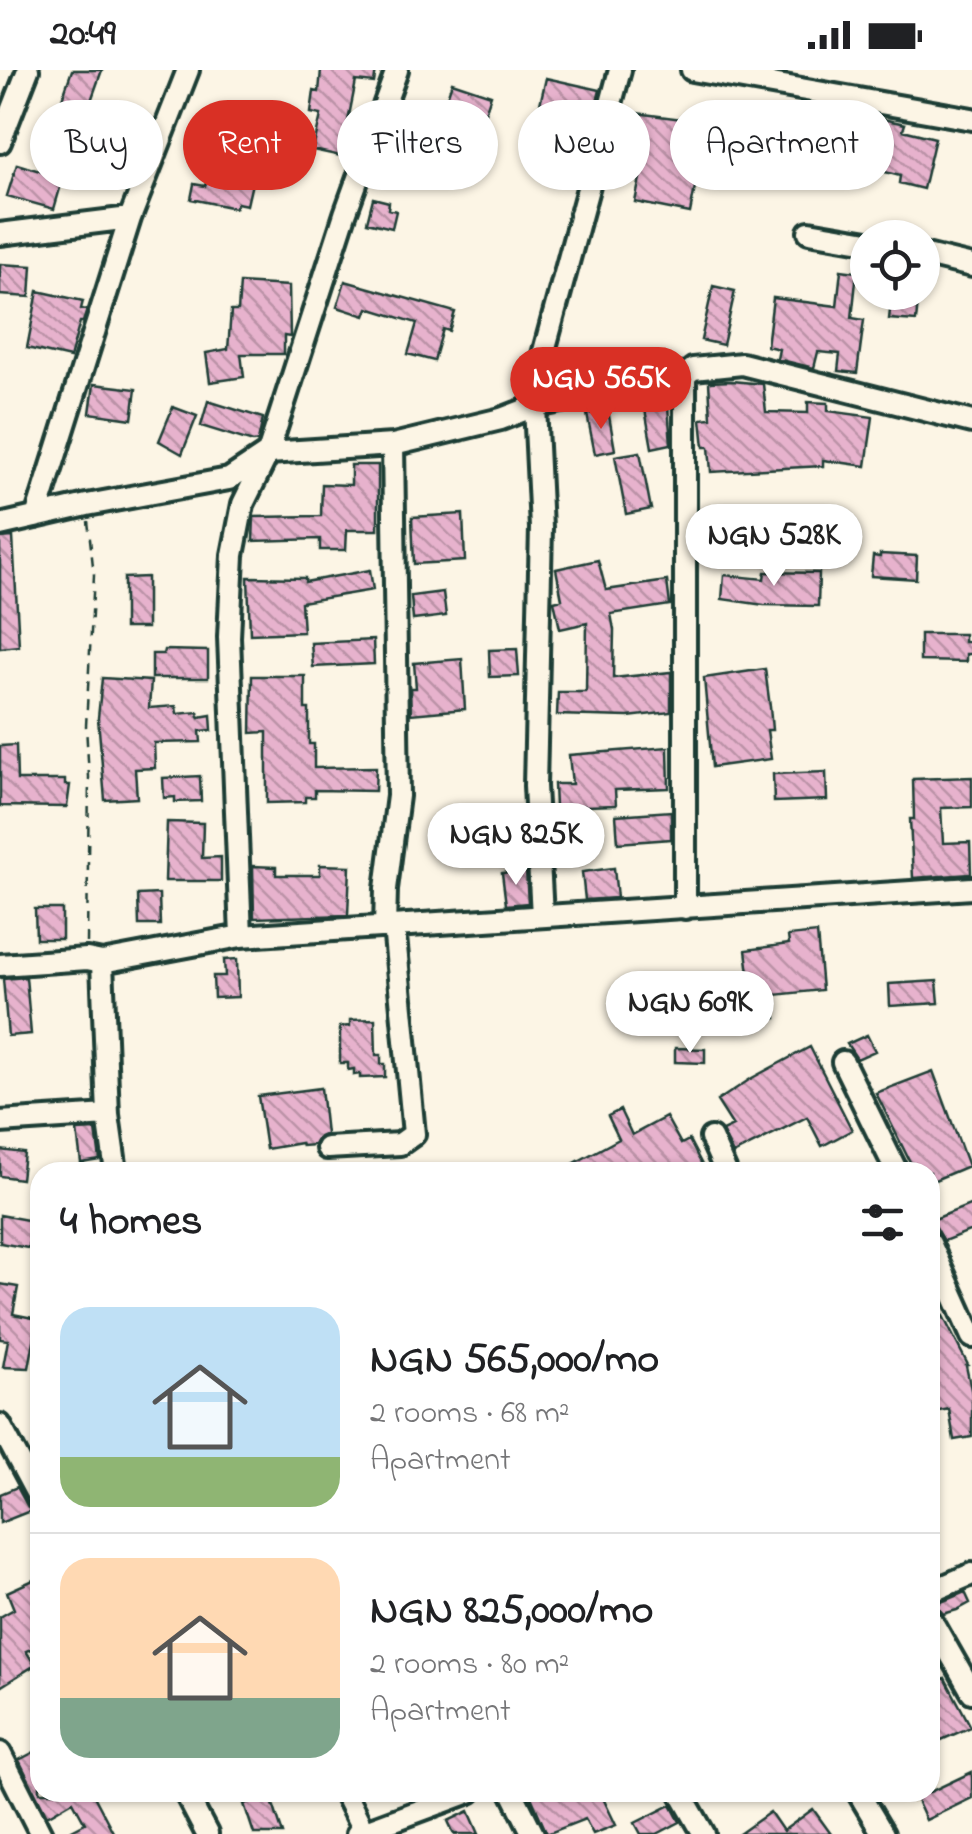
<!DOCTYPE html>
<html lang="en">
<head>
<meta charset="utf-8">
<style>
  :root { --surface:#fff; --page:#f6f6f6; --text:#202124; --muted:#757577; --line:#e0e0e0; --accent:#d93025 }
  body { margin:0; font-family:"Indie Flower",sans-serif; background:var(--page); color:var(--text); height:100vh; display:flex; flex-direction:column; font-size:38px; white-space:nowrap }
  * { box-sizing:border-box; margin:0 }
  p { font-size:32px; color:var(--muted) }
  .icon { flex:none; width:55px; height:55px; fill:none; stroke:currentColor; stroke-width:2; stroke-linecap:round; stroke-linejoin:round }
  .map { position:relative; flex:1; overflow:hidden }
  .sheet { position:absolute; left:30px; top:1092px; width:910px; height:640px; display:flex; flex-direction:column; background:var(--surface); border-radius:30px; box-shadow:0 2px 8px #0004 }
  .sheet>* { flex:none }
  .top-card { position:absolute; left:30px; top:30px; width:912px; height:90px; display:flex; gap:20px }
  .controls { position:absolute; left:850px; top:150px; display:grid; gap:20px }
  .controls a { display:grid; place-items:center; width:90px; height:90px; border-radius:50%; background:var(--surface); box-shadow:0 2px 8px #0004; font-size:50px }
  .price { position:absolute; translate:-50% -85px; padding:0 22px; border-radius:35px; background:#fff; color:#222; font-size:32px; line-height:65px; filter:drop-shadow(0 2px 5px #0008) }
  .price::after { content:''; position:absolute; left:50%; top:60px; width:30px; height:22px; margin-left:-15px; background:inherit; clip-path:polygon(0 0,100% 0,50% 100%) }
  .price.selected { background:var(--accent); color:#fff }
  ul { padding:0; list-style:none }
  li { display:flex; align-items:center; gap:30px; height:250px; padding:0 30px }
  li+li { border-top:2px solid var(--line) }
  li span { display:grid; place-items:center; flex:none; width:280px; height:200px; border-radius:30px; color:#555 }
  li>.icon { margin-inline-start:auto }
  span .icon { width:120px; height:120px; fill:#fffc; stroke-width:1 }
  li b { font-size:42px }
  h2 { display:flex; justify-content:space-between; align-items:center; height:120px; padding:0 30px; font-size:42px }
  .tag { padding:0 35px; border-radius:45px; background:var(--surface); box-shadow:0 2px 8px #0004; font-size:35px; line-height:90px }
  .tag.selected { background:var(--accent); color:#fff }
  .status { display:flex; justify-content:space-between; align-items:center; height:70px; padding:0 50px; background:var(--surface); direction:ltr }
  .status svg { height:28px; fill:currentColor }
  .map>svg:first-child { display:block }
  .building { fill:url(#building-back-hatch); stroke:#1f3d34; stroke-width:2.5 }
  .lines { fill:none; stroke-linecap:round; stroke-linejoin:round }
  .minor-casing { stroke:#1f3d34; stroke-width:28 }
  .path { stroke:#1f3d34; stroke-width:2.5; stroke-dasharray:10 8; stroke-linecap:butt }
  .minor { stroke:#fcf5e5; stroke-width:20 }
</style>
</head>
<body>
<div class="status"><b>20:49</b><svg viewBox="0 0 49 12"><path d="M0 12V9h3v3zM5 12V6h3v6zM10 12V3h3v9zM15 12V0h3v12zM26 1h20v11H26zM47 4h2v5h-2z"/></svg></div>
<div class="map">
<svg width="972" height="1764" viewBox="0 0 972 1764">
  <defs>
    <pattern id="building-back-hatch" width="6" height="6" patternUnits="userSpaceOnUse" patternTransform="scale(2.5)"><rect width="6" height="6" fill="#e7b2cd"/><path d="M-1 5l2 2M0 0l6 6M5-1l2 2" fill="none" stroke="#bb92a7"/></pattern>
  </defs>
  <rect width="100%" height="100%" fill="#fcf5e5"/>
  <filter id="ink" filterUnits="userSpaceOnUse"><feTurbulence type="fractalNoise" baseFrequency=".01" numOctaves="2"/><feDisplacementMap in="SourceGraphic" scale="20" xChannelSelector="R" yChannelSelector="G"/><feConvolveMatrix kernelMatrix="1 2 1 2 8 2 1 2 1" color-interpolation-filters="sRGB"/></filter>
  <g filter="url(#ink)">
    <!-- building -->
    <path class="building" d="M72,0H102L87,42L111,49L104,76L132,84L125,106L75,94L83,62L54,52Z
      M321,0H376L374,13L356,11L341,86L313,80L321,45L311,43L314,21L319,22Z
      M546,8L600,20L593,47L582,44L580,53L555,47L557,38L540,34Z
      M452,12L491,25L484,46L445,33Z
      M841,40L905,54L903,60L935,68L923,119L899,113L900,106L852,93L850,99L826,92Z
      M636,43L705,52L708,45L755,61L746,86L704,72L690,143L635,132L643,94L635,93L640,69L632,68Z
      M395,47L419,54L406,97L389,91L401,60L391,58Z
      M17,94L63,108L54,139L7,126Z
      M214,105L252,113L247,135L237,133L235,138L191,129L194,114L205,116L207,110L212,111Z
      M373,128L389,132L388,139L396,141L392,158L367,152Z
      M0,194L32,196L30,227L0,225Z
      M841,200L857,202L852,248L864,250L857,303L838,301L840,284L818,282L814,298L777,289L779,279L767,276L773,228L837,236Z
      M345,211L455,242L449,261L443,259L434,291L408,284L417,253L368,238L365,246L337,237Z
      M240,213L289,216L290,267L284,266V284H241L244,307L210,312L206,283L228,279L231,241H238Z
      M713,216L735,221L723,275L701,270Z
      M38,221L83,231L81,239L87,240L83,252H80L70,288L27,278Z
      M892,222H919L916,251L889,249Z
      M732,311L763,314L766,342L808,343V332L828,333V341L873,347L866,396L823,390V396L711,402L709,377H704L701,349L711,348L709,312Z
      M94,314L136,319L132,349L90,343Z
      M667,324L671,374L652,378L643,328Z
      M208,331L263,348L258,371L253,372L201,356Z
      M173,337L197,346L182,384L159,371Z
      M608,340L615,380L595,384L587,344Z
      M640,382L651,439L626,444L615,386Z
      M351,395H378V460H347L346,480H320V469L253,471L254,447L321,446L322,414L351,415Z
      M463,444L465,491L414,494L412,447Z
      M13,467L19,576L0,578V468Z
      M880,484L917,486L916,509L871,506L873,486L880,487Z
      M598,490L606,520L667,511L670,535L611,544L614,560L613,608L671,602V642L628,647L557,645L558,622H586L587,553L560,559L554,531L562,529L556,499Z
      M370,500L373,520L301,532L303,562L250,564L248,507L305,508V512Z
      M765,502L819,503L818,536L764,535L722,529L724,505L764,509Z
      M147,507V558H124V508Z
      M443,522L446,546L413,550L411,526Z
      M920,564H964V572H972V584H966V592L920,591Z
      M373,570L374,594L313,597L311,573Z
      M517,579L519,606L490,607L489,580Z
      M164,580L208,581V608H152V584H163Z
      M462,589L465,639L411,644L410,618H416L414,593Z
      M765,599L770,637L772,660H767L771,689L712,697L704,608Z
      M252,606H305V639H309V674H314V698L376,697L375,721L315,720V727H305V732L267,733V662L251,663Z
      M102,608L151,611L149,638L176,636L177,644L198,642L199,647L211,645L212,660L200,661L201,672L154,673L155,698L135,699L137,728L105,730L98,648Z
      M16,675L17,710H65V715H70L67,737L0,736V676Z
      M668,677L669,718L615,720L616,735L555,737L554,714H572L569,685Z
      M826,702L827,730L774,732L773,704Z
      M200,706L201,731L175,732V727L164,728L163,708Z
      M972,707V737L941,738L943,773L970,772L971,804L913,808L910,749H914L913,709Z
      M671,741V769L618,773L616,745Z
      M167,752L203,753L202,788L221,787V811H165Z
      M320,795L350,796L348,845L254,848L253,796L276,797V805H320Z
      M614,798L617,828L585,830L582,802Z
      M526,800L528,833L506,835L502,803Z
      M159,824L160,855H139L138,825Z
      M35,839H62V869H36Z
      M817,863L822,920L774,925L776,948L733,952L731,929L752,927L746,880L789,874L788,866Z
      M237,889L238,927L214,928L213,906H225L224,890Z
      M26,907L31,964L8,966L3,909Z
      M937,911L939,933L890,936L889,914Z
      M375,949L376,985H381V994H385V1007L360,1008V1004L354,1005V999L348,1000V993H340V957L350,956V950Z
      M867,965L875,981L857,989L847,974Z
      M810,977L852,1060L822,1076L807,1047L733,1084L722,1061L733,1056L717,1031L752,1008Z
      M675,978L705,979V993L675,992Z
      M933,1001L968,1096L930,1112V1102H915L876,1023Z
      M321,1018L326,1064L319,1067L314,1075L302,1076L301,1073L266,1079L258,1026Z
      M620,1040L632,1065L666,1047L681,1074L689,1070L702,1095L688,1102H558L619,1069L608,1046Z
      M96,1060L100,1090L81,1093L77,1061Z
      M0,1080L24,1083L21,1109L0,1106Z
      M972,1134V1160L944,1171L932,1150Z
      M0,1145L33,1151L28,1178L0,1173Z
      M0,1214L18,1217L13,1244L38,1249L29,1298L3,1297L8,1270L0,1269Z
      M943,1246L968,1295L966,1296L972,1324V1367L954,1370L949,1339L930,1343V1253Z
      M17,1417L30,1441L0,1453V1424Z
      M40,1507V1575L26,1581L35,1595L0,1617V1547L14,1539L7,1522Z
      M965,1522L970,1533L957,1540L943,1544L934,1535Z
      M945,1608L971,1657L930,1675V1615Z
      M40,1679V1722H92L114,1764H64L85,1753L73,1731L47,1746L19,1690Z
      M972,1702V1728L926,1750L913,1722H930Z
      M529,1722H600L616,1755L593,1764L585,1749L547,1764Z
      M270,1725L283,1764H254L244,1734Z
      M671,1735L680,1752L657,1764H641L635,1753Z
      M813,1739L831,1764H739L770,1742L783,1761Z
      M469,1741L479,1764H454L448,1751Z"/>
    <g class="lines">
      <!-- minor casing -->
      <g class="minor-casing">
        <path id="minor" d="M692,0L972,49
          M0,72L28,0
          M809,162L868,172
          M0,164L130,148
          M922,184L972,196
          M685,306V838
          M36,447L130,148L188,0
          M0,455L87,435L229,409L268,383L393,375L501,349L535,336L685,306L693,299L742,294L972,352
          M542,846L535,716L541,458L535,336L540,296L620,0
          M385,857L386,819L398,726L393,375
          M241,866L229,567L233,485L243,434L268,383L345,144L397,0
          M102,892L108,1045L116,1102
          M0,895L87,889L102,892L241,866L972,818
          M843,992L897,1102
          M0,1052L108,1045
          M711,1068L726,1102
          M327,1078L400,1074L414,1064L394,856
          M930,1173L972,1267
          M0,1355L40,1430
          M930,1522L972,1504
          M930,1548L972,1622
          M0,1683L41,1764
          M185,1722L207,1764
          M344,1722L365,1764
          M512,1722L533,1764
          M680,1722L704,1764
          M858,1722L883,1764
          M357,1764L470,1722"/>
      </g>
      <!-- path -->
      <path class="path" d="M87,873L89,707L86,656L94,505L88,451"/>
      <!-- minor -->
      <use href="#minor" class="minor"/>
    </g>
  </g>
</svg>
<div class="controls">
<a><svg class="icon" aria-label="locate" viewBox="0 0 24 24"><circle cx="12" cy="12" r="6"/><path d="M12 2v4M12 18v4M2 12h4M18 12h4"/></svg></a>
</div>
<b class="price selected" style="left:601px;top:362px">NGN 565K</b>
<b class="price" style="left:774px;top:519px">NGN 528K</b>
<b class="price" style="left:516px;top:818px">NGN 825K</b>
<b class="price" style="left:690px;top:986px">NGN 609K</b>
<div class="top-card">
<a class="tag">Buy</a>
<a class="tag selected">Rent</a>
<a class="tag">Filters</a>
<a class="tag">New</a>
<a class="tag">Apartment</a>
</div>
<section class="sheet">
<h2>4 homes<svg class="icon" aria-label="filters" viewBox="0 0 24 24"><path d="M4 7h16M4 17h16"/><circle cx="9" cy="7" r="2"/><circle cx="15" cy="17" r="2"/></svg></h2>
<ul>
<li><span style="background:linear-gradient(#bfe0f5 75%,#8fb573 0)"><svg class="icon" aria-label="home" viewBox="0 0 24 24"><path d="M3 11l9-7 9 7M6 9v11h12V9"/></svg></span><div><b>NGN 565,000/mo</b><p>2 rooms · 68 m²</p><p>Apartment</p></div></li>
<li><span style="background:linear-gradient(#ffd9b3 70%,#7fa58c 0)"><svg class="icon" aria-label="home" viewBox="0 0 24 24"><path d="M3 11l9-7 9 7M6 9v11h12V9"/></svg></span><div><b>NGN 825,000/mo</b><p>2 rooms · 80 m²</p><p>Apartment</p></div></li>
</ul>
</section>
</div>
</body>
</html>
